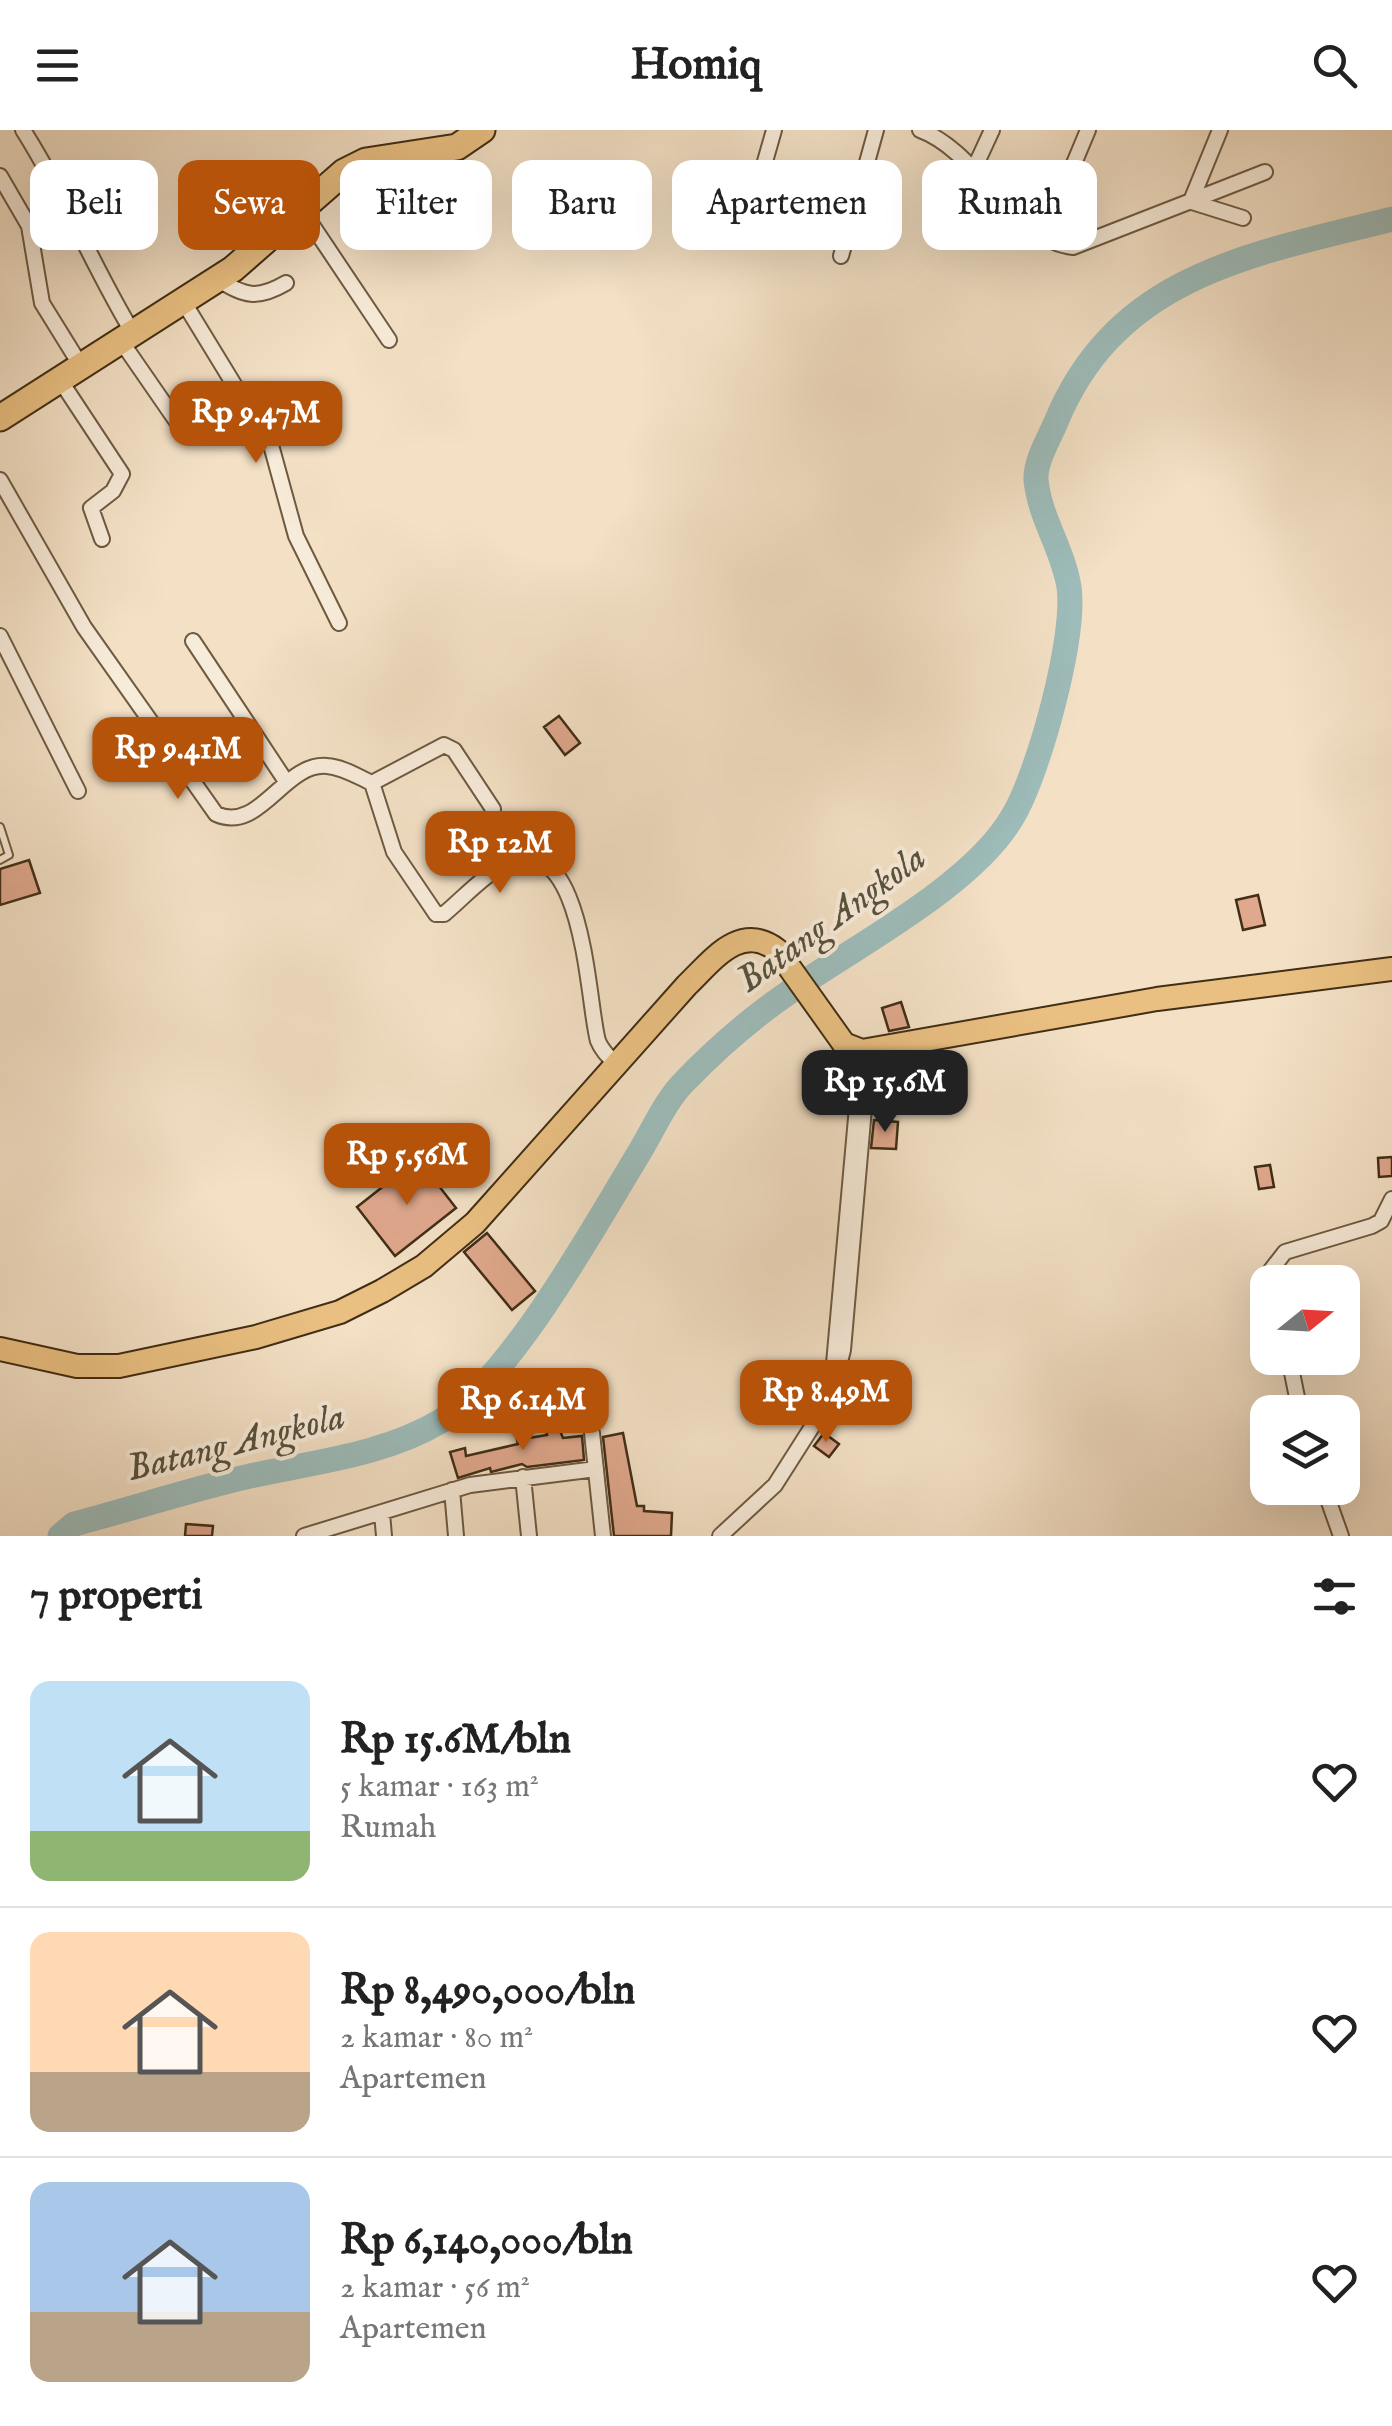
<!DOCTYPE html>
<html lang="id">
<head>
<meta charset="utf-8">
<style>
  :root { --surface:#fff; --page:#f2f2f2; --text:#222; --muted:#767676; --line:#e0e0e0; --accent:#b45309 }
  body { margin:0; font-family:"IM FELL English",serif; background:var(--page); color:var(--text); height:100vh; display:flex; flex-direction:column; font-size:38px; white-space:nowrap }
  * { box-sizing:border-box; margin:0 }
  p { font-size:32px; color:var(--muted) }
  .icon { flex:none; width:55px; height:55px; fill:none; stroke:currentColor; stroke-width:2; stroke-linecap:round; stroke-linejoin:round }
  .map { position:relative; height:1406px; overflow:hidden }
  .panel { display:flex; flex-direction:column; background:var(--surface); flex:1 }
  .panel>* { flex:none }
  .hud { position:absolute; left:30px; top:30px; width:1332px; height:90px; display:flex; gap:20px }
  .needle { width:65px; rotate:72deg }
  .controls { position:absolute; left:1250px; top:1135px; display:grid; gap:20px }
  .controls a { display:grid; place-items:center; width:110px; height:110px; border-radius:20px; background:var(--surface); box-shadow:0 10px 40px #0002; font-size:50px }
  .price { position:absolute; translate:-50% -85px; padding:0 22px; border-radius:20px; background:var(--accent); color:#fff; font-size:32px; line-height:65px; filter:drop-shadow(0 2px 5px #0008) }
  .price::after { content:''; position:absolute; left:50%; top:60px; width:30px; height:22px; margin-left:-15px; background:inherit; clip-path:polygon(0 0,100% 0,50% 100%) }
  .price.active { background:#222; color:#fff }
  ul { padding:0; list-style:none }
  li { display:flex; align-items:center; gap:30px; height:250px; padding:0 30px }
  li+li { border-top:2px solid var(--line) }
  li span { display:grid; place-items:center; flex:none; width:280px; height:200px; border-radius:20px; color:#555 }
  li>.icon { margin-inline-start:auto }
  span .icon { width:120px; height:120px; fill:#fffc; stroke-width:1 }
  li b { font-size:42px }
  h2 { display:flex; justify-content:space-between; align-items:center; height:120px; padding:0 30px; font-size:42px }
  .tag { padding:0 35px; border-radius:20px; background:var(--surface); box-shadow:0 10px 40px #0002; font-size:35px; line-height:90px }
  .tag.active { background:var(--accent); color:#fff }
  header { display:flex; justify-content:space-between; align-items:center; height:130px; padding:0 30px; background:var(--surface); font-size:45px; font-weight:700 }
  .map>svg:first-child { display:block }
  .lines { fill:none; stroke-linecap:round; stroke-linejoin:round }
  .river { stroke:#9dbcba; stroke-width:25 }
  .building { fill:#e0a88d; stroke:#412e15; stroke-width:2.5 }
  .lane-casing { stroke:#6e5a41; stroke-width:10 }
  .street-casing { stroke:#6e5a41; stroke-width:18 }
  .primary-casing { stroke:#412e15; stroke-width:26 }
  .highway-casing { stroke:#412e15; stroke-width:29 }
  .lane { stroke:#f7ebd9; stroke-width:6 }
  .street { stroke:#f7ebd9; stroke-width:14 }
  .primary { stroke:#eac082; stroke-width:22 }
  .highway { stroke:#eac082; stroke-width:25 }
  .labels { text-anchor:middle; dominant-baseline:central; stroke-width:8; stroke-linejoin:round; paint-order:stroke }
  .water-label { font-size:38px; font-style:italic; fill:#58523e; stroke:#f7ebd9 }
</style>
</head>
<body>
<header><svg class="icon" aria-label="menu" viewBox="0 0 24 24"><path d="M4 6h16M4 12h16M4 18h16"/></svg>Homiq<svg class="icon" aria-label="search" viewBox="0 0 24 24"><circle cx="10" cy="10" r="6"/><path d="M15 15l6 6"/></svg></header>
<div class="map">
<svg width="1392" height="1406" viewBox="0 0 1392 1406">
  <rect width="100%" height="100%" fill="#f3e0c5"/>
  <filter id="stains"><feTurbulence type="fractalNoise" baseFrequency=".002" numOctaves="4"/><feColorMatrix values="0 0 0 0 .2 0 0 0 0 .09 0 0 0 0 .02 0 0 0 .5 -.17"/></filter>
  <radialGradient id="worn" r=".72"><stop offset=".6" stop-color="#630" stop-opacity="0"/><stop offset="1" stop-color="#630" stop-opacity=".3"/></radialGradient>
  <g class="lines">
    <!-- river -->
    <path class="river" d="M60,1406L74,1394C127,1380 180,1363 233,1350C301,1333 379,1328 441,1291C510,1249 593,1099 636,1028C652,1003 665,970 686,950C716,919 753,887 788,863C854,817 974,755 1013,686C1039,642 1076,507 1069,457C1063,419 1040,389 1036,350C1035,331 1049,309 1056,292C1117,144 1254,124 1392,89"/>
  </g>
  <!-- building -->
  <path class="building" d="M559,586L580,613L565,625L544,597Z
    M29,730L40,763L0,775V739Z
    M1258,765L1265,795L1243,800L1236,770Z
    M901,872L909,897L889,901L882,878Z
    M936,955L955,962L948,981L929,974Z
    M874,990L898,992L896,1019L871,1018Z
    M1392,1027V1046L1379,1047L1378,1028Z
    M418,1029L456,1078L395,1126L357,1077Z
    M1270,1035L1274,1057L1259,1059L1255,1037Z
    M487,1103L535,1161L512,1180L464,1122Z
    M556,1291L563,1308L582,1306L584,1330L527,1337L522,1334L491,1342L490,1338L458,1348L450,1322L465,1318L466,1326L518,1314L517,1310L547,1305L545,1293Z
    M623,1303L637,1376H644V1381L672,1383L671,1406H614L603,1307Z
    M824,1303L839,1314L829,1327L814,1316Z
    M186,1394L213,1396L212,1406H185Z"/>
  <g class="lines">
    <!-- lane casing -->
    <g class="lane-casing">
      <path id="lane" d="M0,697L9,725L0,730"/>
    </g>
    <!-- street casing -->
    <g class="street-casing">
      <path id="street" d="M23,0C65,66 93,137 133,203
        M920,0C978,21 1014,111 1073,117L1191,71L1220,0
        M974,39L992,0
        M0,46L29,96L42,173L81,236
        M760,49L774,0
        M1191,71L1265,42
        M1192,72L1243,88
        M302,80L389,210
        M1044,105L1088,0
        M841,126L876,0
        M217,149C245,166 257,170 286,153
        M183,171L271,315L296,406L339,493
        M121,211L177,292H186L235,257
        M60,250L122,344L113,361L91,378L102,409
        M0,350L84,497L216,684C260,704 284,632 327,636C343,637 358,647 372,653L444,615L454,620L493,679
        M0,506L78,661
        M193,511L287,653
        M372,653L394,722L436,784H444C462,769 482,747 503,735C585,691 587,873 598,911C602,921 609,927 617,935
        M862,921L831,1267L843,1220L869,921
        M1274,1152L1271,1140L1285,1122L1372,1096L1381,1091L1392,1069
        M1289,1228L1300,1282
        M592,1303L603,1406
        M523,1347L529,1406
        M1324,1358L1341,1406
        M452,1360L456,1406
        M382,1383L384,1406
        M304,1406L470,1355L596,1339
        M720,1406L775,1355L831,1267"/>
    </g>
    <!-- primary casing -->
    <g class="primary-casing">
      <path id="primary" d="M0,1219L77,1236H119L256,1207L340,1182L382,1161L424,1136L475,1093L687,855C713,830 740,792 777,820L844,914L862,921L1157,869L1392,839"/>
    </g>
    <!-- highway casing -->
    <g class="highway-casing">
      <path id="highway" d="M0,288L233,139L344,42L366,31L457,17L482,0"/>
    </g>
    <!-- lane -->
    <use href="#lane" class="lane"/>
    <!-- street -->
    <use href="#street" class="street"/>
    <!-- primary -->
    <use href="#primary" class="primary"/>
    <!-- highway -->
    <use href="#highway" class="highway"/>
  </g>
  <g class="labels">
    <!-- water labels -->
    <g class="water-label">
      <text transform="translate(832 790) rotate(-36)">Batang Angkola</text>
      <text transform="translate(236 1314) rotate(-14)">Batang Angkola</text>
    </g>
  </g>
  <rect width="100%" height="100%" filter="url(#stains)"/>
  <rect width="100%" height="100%" fill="url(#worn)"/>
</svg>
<div class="controls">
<a><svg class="needle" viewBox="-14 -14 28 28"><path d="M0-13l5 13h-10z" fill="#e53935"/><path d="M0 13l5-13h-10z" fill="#767676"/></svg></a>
<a><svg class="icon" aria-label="layers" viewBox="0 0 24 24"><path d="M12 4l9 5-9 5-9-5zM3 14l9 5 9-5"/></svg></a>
</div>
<b class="price" style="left:256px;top:336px">Rp 9.47M</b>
<b class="price" style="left:178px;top:672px">Rp 9.41M</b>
<b class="price" style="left:500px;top:766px">Rp 12M</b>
<b class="price active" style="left:885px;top:1005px">Rp 15.6M</b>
<b class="price" style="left:407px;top:1078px">Rp 5.56M</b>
<b class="price" style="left:826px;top:1315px">Rp 8.49M</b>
<b class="price" style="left:523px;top:1323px">Rp 6.14M</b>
<div class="hud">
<a class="tag">Beli</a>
<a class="tag active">Sewa</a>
<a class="tag">Filter</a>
<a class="tag">Baru</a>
<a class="tag">Apartemen</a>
<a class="tag">Rumah</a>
</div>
</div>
<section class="panel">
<h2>7 properti<svg class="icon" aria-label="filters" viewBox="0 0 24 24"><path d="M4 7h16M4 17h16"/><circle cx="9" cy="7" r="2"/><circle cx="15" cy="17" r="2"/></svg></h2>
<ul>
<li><span style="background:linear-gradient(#bfe0f5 75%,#8fb573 0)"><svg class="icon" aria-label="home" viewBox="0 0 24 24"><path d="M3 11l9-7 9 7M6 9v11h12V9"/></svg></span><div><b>Rp 15.6M/bln</b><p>5 kamar · 163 m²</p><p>Rumah</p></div><svg class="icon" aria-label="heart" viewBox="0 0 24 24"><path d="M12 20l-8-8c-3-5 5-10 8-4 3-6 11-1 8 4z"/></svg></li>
<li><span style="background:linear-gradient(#ffd9b3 70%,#b9a48a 0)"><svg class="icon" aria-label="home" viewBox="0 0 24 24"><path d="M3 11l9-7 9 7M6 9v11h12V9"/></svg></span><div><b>Rp 8,490,000/bln</b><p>2 kamar · 80 m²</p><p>Apartemen</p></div><svg class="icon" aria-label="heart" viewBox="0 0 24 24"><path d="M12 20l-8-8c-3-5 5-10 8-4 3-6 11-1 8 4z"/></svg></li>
<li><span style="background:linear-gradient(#a9c7e8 65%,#b9a48a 0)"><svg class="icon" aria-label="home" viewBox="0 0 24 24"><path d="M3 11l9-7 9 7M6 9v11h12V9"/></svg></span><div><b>Rp 6,140,000/bln</b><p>2 kamar · 56 m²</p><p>Apartemen</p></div><svg class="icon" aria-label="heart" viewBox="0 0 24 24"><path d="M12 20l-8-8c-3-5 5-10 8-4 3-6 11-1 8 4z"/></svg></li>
</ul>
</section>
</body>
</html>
